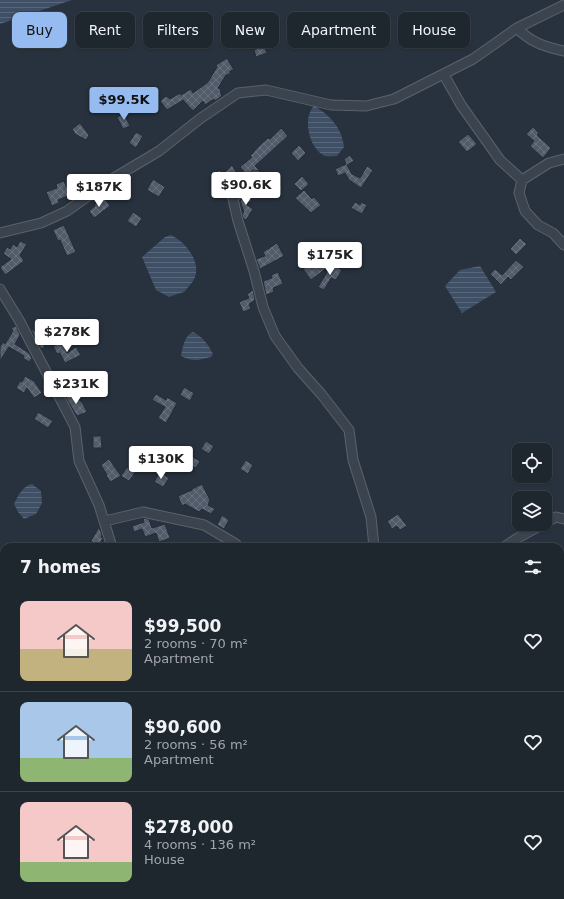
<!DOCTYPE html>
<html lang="en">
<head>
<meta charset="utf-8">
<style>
  :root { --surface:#1e262e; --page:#2b323a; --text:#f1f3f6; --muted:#a1a5aa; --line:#3c434a; --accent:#96bbf0 }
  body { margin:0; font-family:"DejaVu Sans",sans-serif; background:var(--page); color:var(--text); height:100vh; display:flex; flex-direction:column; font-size:15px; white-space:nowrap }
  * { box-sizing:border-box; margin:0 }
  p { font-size:13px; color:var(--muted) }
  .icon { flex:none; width:22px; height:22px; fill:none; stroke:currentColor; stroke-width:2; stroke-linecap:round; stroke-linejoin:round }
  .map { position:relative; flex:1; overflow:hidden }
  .panel { position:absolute; left:0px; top:543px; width:564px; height:356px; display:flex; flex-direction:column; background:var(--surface); border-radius:12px 12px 0 0; box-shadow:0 1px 3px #0004,0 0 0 1px var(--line) }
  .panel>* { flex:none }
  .hud { position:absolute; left:12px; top:12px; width:540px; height:36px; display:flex; gap:8px }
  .fabs { position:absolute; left:512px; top:443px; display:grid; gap:8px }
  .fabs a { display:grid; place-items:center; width:40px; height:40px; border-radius:8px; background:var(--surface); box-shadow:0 1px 3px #0004,0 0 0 1px var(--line); font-size:20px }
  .price { position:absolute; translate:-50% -34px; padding:0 9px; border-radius:4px; background:#fff; color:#222; font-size:13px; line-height:26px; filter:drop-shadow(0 1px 2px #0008) }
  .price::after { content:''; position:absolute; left:50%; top:24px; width:12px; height:9px; margin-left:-6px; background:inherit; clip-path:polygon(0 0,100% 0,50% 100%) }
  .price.selected { background:var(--accent); color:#111 }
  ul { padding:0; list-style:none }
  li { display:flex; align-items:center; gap:12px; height:100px; padding:0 20px }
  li+li { border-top:1px solid var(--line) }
  li span { display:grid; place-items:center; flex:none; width:112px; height:80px; border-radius:8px; color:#555 }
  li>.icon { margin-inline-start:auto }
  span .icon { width:48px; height:48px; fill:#fffc; stroke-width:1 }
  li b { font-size:17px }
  h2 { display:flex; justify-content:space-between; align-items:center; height:48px; padding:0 20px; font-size:17px }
  .pill { padding:0 14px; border-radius:8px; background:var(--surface); box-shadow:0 1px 3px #0004,0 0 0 1px var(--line); font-size:14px; line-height:36px }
  .pill.selected { background:var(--accent); color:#111 }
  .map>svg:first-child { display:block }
  .water { fill:url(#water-rules) }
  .building { fill:url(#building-cross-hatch); stroke:#222b36 }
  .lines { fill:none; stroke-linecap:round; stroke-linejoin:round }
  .street-casing { stroke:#59626c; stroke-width:11 }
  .highway-casing { stroke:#464f59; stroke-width:18 }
  .street { stroke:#3b444e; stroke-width:9 }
  .highway { stroke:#746959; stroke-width:16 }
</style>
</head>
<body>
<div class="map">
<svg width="564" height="899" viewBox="0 0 564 899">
  <defs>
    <pattern id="water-rules" width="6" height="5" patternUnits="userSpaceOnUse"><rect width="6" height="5" fill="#3f5066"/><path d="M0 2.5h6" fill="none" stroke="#59677b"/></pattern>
    <pattern id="building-cross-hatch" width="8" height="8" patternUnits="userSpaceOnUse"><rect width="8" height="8" fill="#515b69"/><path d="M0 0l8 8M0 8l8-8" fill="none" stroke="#68717d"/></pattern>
  </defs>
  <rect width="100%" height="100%" fill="#28323e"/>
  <!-- water -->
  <path class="water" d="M0,0H72L0,24Z
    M314,106C330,115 342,128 344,147L337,156C334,156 328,157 325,156C309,149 302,118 314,106Z
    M171,235C188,243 206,268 190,285C188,287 186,290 184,292C179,294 173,295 169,297L156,290L142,257L165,237Z
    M480,266L496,292L462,313L445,286L460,270Z
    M193,332C203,337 208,344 213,354L211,357C200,360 192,362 181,356C183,347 184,336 193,332Z
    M32,484L41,491L42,503L36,514L24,519L18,512L14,504C19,494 22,487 32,484Z"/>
  <!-- building -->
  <path class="building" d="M264,46L267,53L256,57L254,50Z
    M227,58L234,70L230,71V74L226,75L218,88L221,89L220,91L222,96L215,101L214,99L205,105L203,101L193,111L183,100L167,110L160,101L166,96L170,99L180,93L181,95L191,89L193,93L208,82L217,67L216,65Z
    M124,113L130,126L123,129L117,117Z
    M80,123L89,135L86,140L75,134L72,129Z
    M533,127L539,133L537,135L551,148L543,158L530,146L534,141L526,134Z
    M281,128L288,136L255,166L265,176L268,173L276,184L279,182L282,189L271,196L261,183L257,186L255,184L261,178L259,171L253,170L247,175L240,167L252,157L250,156L260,145L268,138L270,139Z
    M136,132L143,136L136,148L129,143Z
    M468,134L477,144L467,152L458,142Z
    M299,145L306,153L298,161L291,153Z
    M350,155L354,161L347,165L352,174L360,178L367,166L373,170L361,188L349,180L345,173L338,176L335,169L346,164L344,159Z
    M232,165L240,179L224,190L218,179L215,181L211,177L219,170L223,174Z
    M302,176L309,184L301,191L294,184Z
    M153,179L165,187L159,197L147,190Z
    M64,181L70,195L58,200L59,203L52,206L46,192L57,188L56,184Z
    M304,190L312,199L314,197L321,205L311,213L295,198Z
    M248,193L252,201L246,204L253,209L246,220L243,218L242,214L244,212L240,201Z
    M104,198L110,206L94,218L89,211L95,206L94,205Z
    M355,202L360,205L361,202L367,205L362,214L351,208Z
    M133,212L142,218L136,227L127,221Z
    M64,225L76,252L67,256L60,240L58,241L53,230Z
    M520,238L527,244L516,255L510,249Z
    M20,241L27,244L20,255L24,261L5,275L0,267L11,259L3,254L7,247L10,249L13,244L17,247Z
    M277,243L284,256L260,269L256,259L265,256L263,252Z
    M325,245L331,252L323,259L332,264L311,280L303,269L311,263L306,257L314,251L316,253Z
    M516,260L524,267L511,280L508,277L501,285L490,274L495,269L502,275Z
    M332,264L342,270L336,280L331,278L324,290L318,287Z
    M278,272L283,284L273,288L274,292L266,295L263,281L272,278L271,275Z
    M253,290L255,300L249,304L251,309L243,312L239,302L249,298L247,294Z
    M16,326L20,335L15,344L29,353L32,358L29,362L23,358L24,356L9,347L0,361V347L3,342L5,344L13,331L11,328Z
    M30,328L39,334L38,335L45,347L41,349Z
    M62,342L67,353L76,347L81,355L65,363L60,353L57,354L53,346Z
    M25,376L34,381L42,393L34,398L27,388L24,393L16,388L20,381L22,382Z
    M184,387L194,393L190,401L180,395Z
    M69,393L82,402L87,412L77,416L66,398Z
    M156,394L166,400L167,397L177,403L166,423L158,418L165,407L152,400Z
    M38,412L53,421L48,428L34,419Z
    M93,436H101L102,448H93Z
    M206,441L214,446L209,454L201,449Z
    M138,456L144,460L129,481L121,476L127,467L130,469Z
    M191,456L200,461L196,468L186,463Z
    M109,459L121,476L110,482L106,475H107L101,465Z
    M246,460L253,465L248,474L240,469Z
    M160,472L169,478L163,487L154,482Z
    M202,484L210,500L208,505L215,509L211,514L202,509L199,512L185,504L182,506L178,496L192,490V489Z
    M398,514L407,526L400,530L397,526L392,529L387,521Z
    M222,515L229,520L224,529L217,525Z
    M143,518L149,519L152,528L165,524L170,538L159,542L156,533L145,537L142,529L134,532L132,526L144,522Z
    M99,527L102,535L101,537L103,538L98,546L91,541Z"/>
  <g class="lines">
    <!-- street casing -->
    <g class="street-casing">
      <path id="street" d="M517,28C530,42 545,47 564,51
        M444,75L461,105L500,160L522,180L519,193L525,211L538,225L553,233L564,245
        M255,176L233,199L238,221L254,271L263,307L275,336L298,368L322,395L349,430L353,460L371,517L374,547
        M522,180L549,163L564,159
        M0,233L41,223L67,211L112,179L159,151L201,118L238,93L266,90L331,105L366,106L394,99L473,59L517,28L564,5
        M0,289L19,320L75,427L79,461L99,505L112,547
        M105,521L143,512L204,525L236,544
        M545,523L556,517L564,519
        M504,547L516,539L543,524
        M560,685L564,690
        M334,899V895"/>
    </g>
    <!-- highway casing -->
    <g class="highway-casing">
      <path id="highway" d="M0,818L4,819
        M351,895L369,899"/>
    </g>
    <!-- street -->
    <use href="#street" class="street"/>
    <!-- highway -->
    <use href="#highway" class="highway"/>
  </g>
</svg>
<div class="fabs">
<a><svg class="icon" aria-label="locate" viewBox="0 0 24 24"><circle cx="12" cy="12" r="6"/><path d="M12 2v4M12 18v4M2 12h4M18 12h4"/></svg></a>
<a><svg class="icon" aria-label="layers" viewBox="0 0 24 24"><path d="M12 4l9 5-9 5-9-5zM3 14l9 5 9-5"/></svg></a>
</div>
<b class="price selected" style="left:124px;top:121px">$99.5K</b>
<b class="price" style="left:246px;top:206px">$90.6K</b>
<b class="price" style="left:99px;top:208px">$187K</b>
<b class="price" style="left:330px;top:276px">$175K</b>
<b class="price" style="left:67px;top:353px">$278K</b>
<b class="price" style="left:76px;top:405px">$231K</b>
<b class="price" style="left:161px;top:480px">$130K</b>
<div class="hud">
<a class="pill selected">Buy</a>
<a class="pill">Rent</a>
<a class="pill">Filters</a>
<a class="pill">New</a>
<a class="pill">Apartment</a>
<a class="pill">House</a>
</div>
<section class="panel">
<h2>7 homes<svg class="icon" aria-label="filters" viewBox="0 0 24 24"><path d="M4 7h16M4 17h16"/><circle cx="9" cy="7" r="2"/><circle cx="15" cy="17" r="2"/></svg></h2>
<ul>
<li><span style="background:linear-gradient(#f6c9c9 60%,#c2b280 0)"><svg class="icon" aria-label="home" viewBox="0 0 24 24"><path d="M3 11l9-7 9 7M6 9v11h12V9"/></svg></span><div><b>$99,500</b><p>2 rooms · 70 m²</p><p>Apartment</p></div><svg class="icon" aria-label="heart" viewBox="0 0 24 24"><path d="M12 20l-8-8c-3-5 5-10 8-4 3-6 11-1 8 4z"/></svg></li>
<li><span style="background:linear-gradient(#a9c7e8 70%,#8fb573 0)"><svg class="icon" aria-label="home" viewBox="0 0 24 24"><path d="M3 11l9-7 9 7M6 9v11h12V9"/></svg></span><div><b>$90,600</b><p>2 rooms · 56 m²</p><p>Apartment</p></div><svg class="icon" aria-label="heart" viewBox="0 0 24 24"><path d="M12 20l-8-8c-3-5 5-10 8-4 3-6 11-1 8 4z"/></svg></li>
<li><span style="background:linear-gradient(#f6c9c9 75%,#8fb573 0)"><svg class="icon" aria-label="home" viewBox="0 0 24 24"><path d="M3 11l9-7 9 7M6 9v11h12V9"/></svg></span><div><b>$278,000</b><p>4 rooms · 136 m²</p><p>House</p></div><svg class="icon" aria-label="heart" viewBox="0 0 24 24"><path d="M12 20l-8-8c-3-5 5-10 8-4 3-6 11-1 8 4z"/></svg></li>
</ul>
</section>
</div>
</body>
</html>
